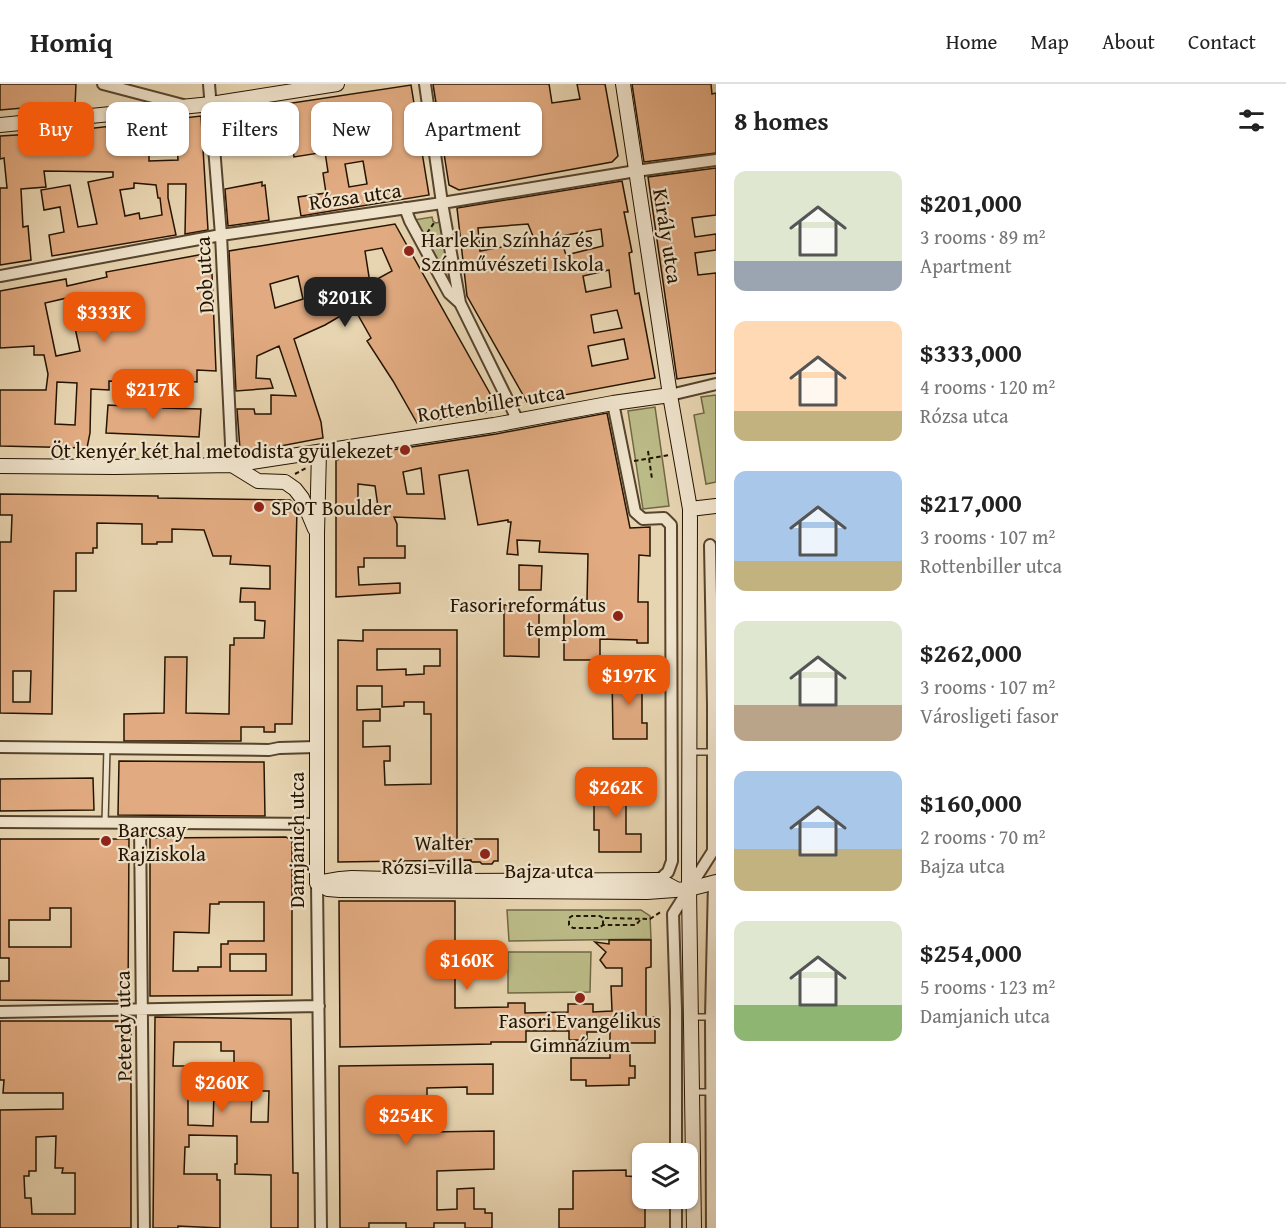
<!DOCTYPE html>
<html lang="en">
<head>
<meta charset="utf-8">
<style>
  :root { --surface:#fff; --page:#f6f6f6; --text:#222; --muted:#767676; --line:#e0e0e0; --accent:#ea580c }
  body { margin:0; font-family:"Gentium Book Plus",serif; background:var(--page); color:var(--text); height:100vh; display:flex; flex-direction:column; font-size:22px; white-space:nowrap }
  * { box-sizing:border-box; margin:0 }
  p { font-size:20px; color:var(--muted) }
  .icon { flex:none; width:33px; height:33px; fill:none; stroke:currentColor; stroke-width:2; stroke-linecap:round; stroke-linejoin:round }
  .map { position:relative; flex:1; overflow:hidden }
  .details { display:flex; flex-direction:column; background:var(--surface); width:570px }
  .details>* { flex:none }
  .top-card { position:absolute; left:18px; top:18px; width:570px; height:54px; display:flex; gap:12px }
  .buttons { position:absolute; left:632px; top:1059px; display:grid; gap:12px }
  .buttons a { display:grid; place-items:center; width:66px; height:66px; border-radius:12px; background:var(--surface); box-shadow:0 2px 4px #0004; font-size:30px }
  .price { position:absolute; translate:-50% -51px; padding:0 14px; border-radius:12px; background:var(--accent); color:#fff; font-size:20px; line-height:39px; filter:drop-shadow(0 2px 3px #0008) }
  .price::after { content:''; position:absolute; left:50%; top:36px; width:18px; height:14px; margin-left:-9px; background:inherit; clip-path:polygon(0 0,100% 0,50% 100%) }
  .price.active { background:#222; color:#fff }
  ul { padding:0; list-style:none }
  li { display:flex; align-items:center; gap:18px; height:150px; padding:0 18px }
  li span { display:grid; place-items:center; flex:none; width:168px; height:120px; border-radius:12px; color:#555 }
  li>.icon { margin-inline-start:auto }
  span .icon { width:72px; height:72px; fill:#fffc; stroke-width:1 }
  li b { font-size:26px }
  h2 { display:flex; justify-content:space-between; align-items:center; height:72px; padding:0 18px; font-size:26px }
  .chip { padding:0 21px; border-radius:12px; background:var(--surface); box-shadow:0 2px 4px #0004; font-size:21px; line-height:54px }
  .chip.active { background:var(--accent); color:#fff }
  header { display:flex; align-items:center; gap:36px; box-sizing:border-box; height:84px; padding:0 30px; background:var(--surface); border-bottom:2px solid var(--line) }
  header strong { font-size:28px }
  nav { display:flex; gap:33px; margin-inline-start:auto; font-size:21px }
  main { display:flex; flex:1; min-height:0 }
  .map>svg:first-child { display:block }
  .green { fill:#bbbb87; stroke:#706844; stroke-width:1.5 }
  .building { fill:#e1aa80; stroke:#251401; stroke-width:1.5; fill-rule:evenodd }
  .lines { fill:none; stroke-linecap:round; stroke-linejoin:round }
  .lane-casing { stroke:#56442d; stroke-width:8 }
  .street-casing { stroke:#56442d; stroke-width:14 }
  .secondary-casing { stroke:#251401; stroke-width:16 }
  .path { stroke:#251401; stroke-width:2; stroke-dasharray:4.5 3; stroke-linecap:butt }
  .lane { stroke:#efe3cc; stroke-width:5 }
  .street { stroke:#efe3cc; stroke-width:10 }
  .secondary { stroke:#efe3cc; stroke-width:14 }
  .poi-dot { fill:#8f2418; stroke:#efe3cc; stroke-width:2 }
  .labels { text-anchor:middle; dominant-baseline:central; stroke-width:4.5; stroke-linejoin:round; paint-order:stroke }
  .street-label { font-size:21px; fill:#251401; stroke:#efe3cc }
  .poi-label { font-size:21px; fill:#251401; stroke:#efe3cc; text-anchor:start }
</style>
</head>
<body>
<header>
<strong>Homiq</strong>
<nav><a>Home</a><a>Map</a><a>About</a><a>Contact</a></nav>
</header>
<main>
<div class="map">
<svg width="716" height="1144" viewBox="0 0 716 1144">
  <rect width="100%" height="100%" fill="#e7d4b0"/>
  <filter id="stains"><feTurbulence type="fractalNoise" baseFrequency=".00333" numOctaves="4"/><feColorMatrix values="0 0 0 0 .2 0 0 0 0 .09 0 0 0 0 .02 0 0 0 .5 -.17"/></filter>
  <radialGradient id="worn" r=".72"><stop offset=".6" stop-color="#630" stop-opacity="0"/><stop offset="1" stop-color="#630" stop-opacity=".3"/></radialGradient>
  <!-- green -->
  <path class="green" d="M432,133L433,137L436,139L444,137L457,204L452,206L414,136Z
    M716,311V398L706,400L694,331L704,329L701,313Z
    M655,323L669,422L643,425L628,327Z
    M507,826H641L650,832L651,855L509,857Z
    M508,868H591L590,908L508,909Z"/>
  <!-- building -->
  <path class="building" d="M0,0H76L75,22L56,24L57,21L0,26Z
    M433,0H549L552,19L580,15L577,0H605L618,72L612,78L459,106L449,101Z
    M632,0H711L712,10L716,9V69L644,78Z
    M411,1L429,111L301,132L298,113L326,109L323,89L328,88L325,68L294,73L292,57L264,61L266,69L222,70L219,30ZM363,77L367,100L349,103L345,80Z
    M201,32L208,146L185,150L186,100H168V114L176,151L52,172L49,151L64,148L60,123L44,126L41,106L70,101L78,143L97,140L88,98L113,93V88L44,87L46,103L21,105L23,143L28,142L31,176L0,181V104H7L4,74L0,75V52L50,49ZM177,59L178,76L149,77V60ZM134,99L156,101L158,114H160L162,131L140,135L139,129L125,132L120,106L134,104Z
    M716,84V131L692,134L695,153L716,150V166L695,169L698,191L716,189V289L677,295L648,93Z
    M622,97L628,128H624L632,168L629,169L635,210L639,209L655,294L527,318L467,212L457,124ZM528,140L535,157L480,167L478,144ZM601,145L603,162L566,171L560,152ZM609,186L611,203L586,208L583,192ZM617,226L622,244L594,249L591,231ZM624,255L628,275L592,282L588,262Z
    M262,98V102L265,101L269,136L228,142L225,105Z
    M395,140L497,322L495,327L417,339L393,297L367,257L371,254L354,224L325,241L294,255L321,338L323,354L243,369L240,365L237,325H254L255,330H271V311L296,312L279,262L257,272L256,294L270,295L273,304L236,307L229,167ZM382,164L392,187L370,199L365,167ZM298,192L303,215L275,224L270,200Z
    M204,170L210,173L211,190H212L216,287L197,286V298L180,297V300L109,297V306L91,305L90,349L87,364L0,362V306H46L48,290L44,271H34V262L0,264V207L66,195L67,202L107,193L106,188ZM67,214L68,217L75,216L79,238L74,239L80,267L56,272L45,219ZM57,298L77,299L75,341L55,340Z
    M145,317L164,318L163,324L201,325L199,353L106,349L108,321L145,323Z
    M607,329L630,444L650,443V472L639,471L638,518H648V559H637V556L600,555V576H564V521H595L587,517L588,470L539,468L540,457L517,456L518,471L507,470L511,438H508V436L478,441L468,386L439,391L445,435L394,433L397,440V462H405V474H364V483H358L359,501L400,499V509L336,513V376L359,371L496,350ZM421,384L424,410H407L403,388ZM358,400L375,402L378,423L358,422Z
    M0,410L158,412V414L290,416L297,424L292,640H275V648H264V643H241V657H124V630L164,629L165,573H187L186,629L229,630L230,561H234V554H264L265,537L255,536V518H240L241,504L270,505V482L230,480L231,472H213L204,446L172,445V458H157V460H142V440L97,439V464H93V469H76V507H54L52,630L0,629V458H11L12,431H0ZM13,587H31L30,618H13Z
    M519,481L542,482L541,506H519Z
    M504,521H518V528H539V573L504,572Z
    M363,546H457V755H498V777H494L492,780H482L480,778H471V776L338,778V556L363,557ZM377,565H440V582H424V590L406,591V585L377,586ZM357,602H382V623L404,622V618H424V630H431V700L385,701L384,677H390V662L363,663V637H380V625L357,626Z
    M612,589H647V605H642V639H647V655H613Z
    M119,677L264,678L265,732L118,731Z
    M93,694L94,726L0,727V695Z
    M599,700H615V702H642V720H626V750H641V768H599V746H594V721H598Z
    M286,753L292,757V911L150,912V754ZM219,818H264V857H228V860H221V883H198V887H173L174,848L209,849L210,820H219ZM230,870H266V887H230Z
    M0,755H129L128,917L0,916V897H9V874H0ZM50,824H71V863H9V836H50Z
    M339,817H455V924L508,923V919H525V929L568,928V920H593V928L612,927L611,902H622V884H606L600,876L606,868L595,858L609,860V856H651V883L646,884V933H655V959H630V982H635V994H629V1001L586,1002V996H571V974H610V948H587V956H569V947H526V958H491V960L340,963Z
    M155,933L291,935L293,1089H298V1144H271V1091L235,1090V1080H237V1052L189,1051V1063H185L184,1090H217V1096H220V1144L178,1142V1144H153ZM174,958H221V967H234V995H195V982H173ZM188,1007H214L213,1042L188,1041ZM252,1007H269L268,1038H251Z
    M0,937H131V1144H0V1026L63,1025V1009H3L4,996H0ZM56,1052L55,1084H63L62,1089H75V1130H32L31,1114H25L24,1092H29V1087H36V1053Z
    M493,980V1010H467V1003L427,1004V1048L494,1047V1085L437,1087V1126L457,1125V1105L474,1104V1125H485V1129H492V1144H465V1139H434V1144H406V1139H369V1144H340L339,982Z
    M626,1086V1092L642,1093V1124H645V1144H559V1125H573V1087Z"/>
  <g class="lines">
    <!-- lane casing -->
    <g class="lane-casing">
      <path id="lane" d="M691,668H713
        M105,739L107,664
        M692,933H711
        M692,1008H712"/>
    </g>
    <!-- street casing -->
    <g class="street-casing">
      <path id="street" d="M103,0L183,21
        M209,0L221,151L232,381
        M425,0L442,119L460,219L518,337
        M405,124L410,137L449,209L460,219
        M0,192L221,151L442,119L636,87L716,76
        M670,311L716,300
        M613,319L635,428L643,435L664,434L671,441L672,777L668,788L659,796
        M0,663L269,666L279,664L316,663
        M0,738L317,740
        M140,739L144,1144
        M317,799L321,1144
        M0,928L319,922
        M676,1070V926L673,830L713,767V621L710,461
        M676,1144V1114
        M712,1144L711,933L714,798"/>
    </g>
    <!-- secondary casing -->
    <g class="secondary-casing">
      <path id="secondary" d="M623,0L670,311L690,425L689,805L694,1144
        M0,41L211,20L337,0
        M232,381L258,397L285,398L295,405L302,414L315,445
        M0,382L115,383L232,381L494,341L613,319L670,311
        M690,425L716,422
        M317,799V449L319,368
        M317,799L328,805L340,806L647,808L689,805L716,798
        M317,799L340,795L352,794L464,797L659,796L676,805"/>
    </g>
    <!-- path -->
    <path class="path" d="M427,149L434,139
      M648,367L652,395
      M634,377L670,371
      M295,390L306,384
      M299,750V792L302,796L306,797
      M605,834L650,835L662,827
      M603,841V834L600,832H572L569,834V841L573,844H599L603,841H636L641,835"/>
    <!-- lane -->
    <use href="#lane" class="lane"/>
    <!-- street -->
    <use href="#street" class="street"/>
    <!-- secondary -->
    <use href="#secondary" class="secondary"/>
  </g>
  <!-- markers -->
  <g class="poi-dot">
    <circle cx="409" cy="167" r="6"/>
    <circle cx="405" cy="366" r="6"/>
    <circle cx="259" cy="423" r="6"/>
    <circle cx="618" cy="532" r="6"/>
    <circle cx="106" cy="757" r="6"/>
    <circle cx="485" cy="770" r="6"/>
    <circle cx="580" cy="914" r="6"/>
  </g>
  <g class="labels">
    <!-- street labels -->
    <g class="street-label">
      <text transform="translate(355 112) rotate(-8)">Rózsa utca</text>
      <text transform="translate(668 152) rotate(81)">Király utca</text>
      <text transform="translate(204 191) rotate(-93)">Dob utca</text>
      <text transform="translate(491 319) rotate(-9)">Rottenbiller utca</text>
      <text transform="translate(296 756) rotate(-90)">Damjanich utca</text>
      <text x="549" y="786">Bajza utca</text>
      <text transform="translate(123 942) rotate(-91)">Peterdy utca</text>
    </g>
    <!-- poi labels -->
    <g class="poi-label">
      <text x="421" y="155">Harlekin Színház és<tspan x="421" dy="24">Színművészeti Iskola</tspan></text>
      <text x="393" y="366" text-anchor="end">Öt kenyér két hal metodista gyülekezet</text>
      <text x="271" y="423">SPOT Boulder</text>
      <text x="606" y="520" text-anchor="end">Fasori református<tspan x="606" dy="24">templom</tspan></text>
      <text x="118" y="745">Barcsay<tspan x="118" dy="24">Rajziskola</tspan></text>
      <text x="473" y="758" text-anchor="end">Walter<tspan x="473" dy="24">Rózsi-villa</tspan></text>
      <text x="580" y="936" text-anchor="middle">Fasori Evangélikus<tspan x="580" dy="24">Gimnázium</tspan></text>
    </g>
  </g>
  <rect width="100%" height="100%" filter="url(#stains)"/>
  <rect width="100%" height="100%" fill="url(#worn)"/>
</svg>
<div class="buttons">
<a><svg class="icon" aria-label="layers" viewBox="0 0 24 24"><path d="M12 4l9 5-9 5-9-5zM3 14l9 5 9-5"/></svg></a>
</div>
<b class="price active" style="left:345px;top:244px">$201K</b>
<b class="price" style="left:104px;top:259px">$333K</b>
<b class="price" style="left:153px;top:336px">$217K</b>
<b class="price" style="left:629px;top:622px">$197K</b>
<b class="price" style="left:616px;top:734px">$262K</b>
<b class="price" style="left:467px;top:907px">$160K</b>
<b class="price" style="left:222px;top:1029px">$260K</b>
<b class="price" style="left:406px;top:1062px">$254K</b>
<div class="top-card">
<a class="chip active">Buy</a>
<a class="chip">Rent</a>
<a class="chip">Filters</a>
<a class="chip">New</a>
<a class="chip">Apartment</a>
</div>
</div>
<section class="details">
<h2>8 homes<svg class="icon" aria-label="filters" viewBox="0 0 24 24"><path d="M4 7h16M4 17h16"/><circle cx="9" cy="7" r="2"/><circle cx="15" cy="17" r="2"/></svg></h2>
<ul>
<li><span style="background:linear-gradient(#dfe7d0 75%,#9aa5b1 0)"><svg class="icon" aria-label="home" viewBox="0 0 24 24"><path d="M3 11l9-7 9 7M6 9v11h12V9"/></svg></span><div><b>$201,000</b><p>3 rooms · 89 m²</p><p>Apartment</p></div></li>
<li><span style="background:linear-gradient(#ffd9b3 75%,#c2b280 0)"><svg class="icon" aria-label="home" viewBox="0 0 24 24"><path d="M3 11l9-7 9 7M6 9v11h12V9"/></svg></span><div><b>$333,000</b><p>4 rooms · 120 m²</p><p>Rózsa utca</p></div></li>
<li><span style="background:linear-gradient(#a9c7e8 75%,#c2b280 0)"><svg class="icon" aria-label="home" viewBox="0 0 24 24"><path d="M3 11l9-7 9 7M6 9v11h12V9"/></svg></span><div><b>$217,000</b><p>3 rooms · 107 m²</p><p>Rottenbiller utca</p></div></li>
<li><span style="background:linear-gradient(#dfe7d0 70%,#b9a48a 0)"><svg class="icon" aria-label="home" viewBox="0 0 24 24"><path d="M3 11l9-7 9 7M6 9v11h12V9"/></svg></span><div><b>$262,000</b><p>3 rooms · 107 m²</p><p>Városligeti fasor</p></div></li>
<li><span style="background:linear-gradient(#a9c7e8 65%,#c2b280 0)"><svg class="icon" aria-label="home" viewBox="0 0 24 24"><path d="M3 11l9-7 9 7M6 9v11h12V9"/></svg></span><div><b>$160,000</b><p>2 rooms · 70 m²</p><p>Bajza utca</p></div></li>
<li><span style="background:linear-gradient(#dfe7d0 70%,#8fb573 0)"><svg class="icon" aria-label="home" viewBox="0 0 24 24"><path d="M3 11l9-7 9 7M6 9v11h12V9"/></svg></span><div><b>$254,000</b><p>5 rooms · 123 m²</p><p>Damjanich utca</p></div></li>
</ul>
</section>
</main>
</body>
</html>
